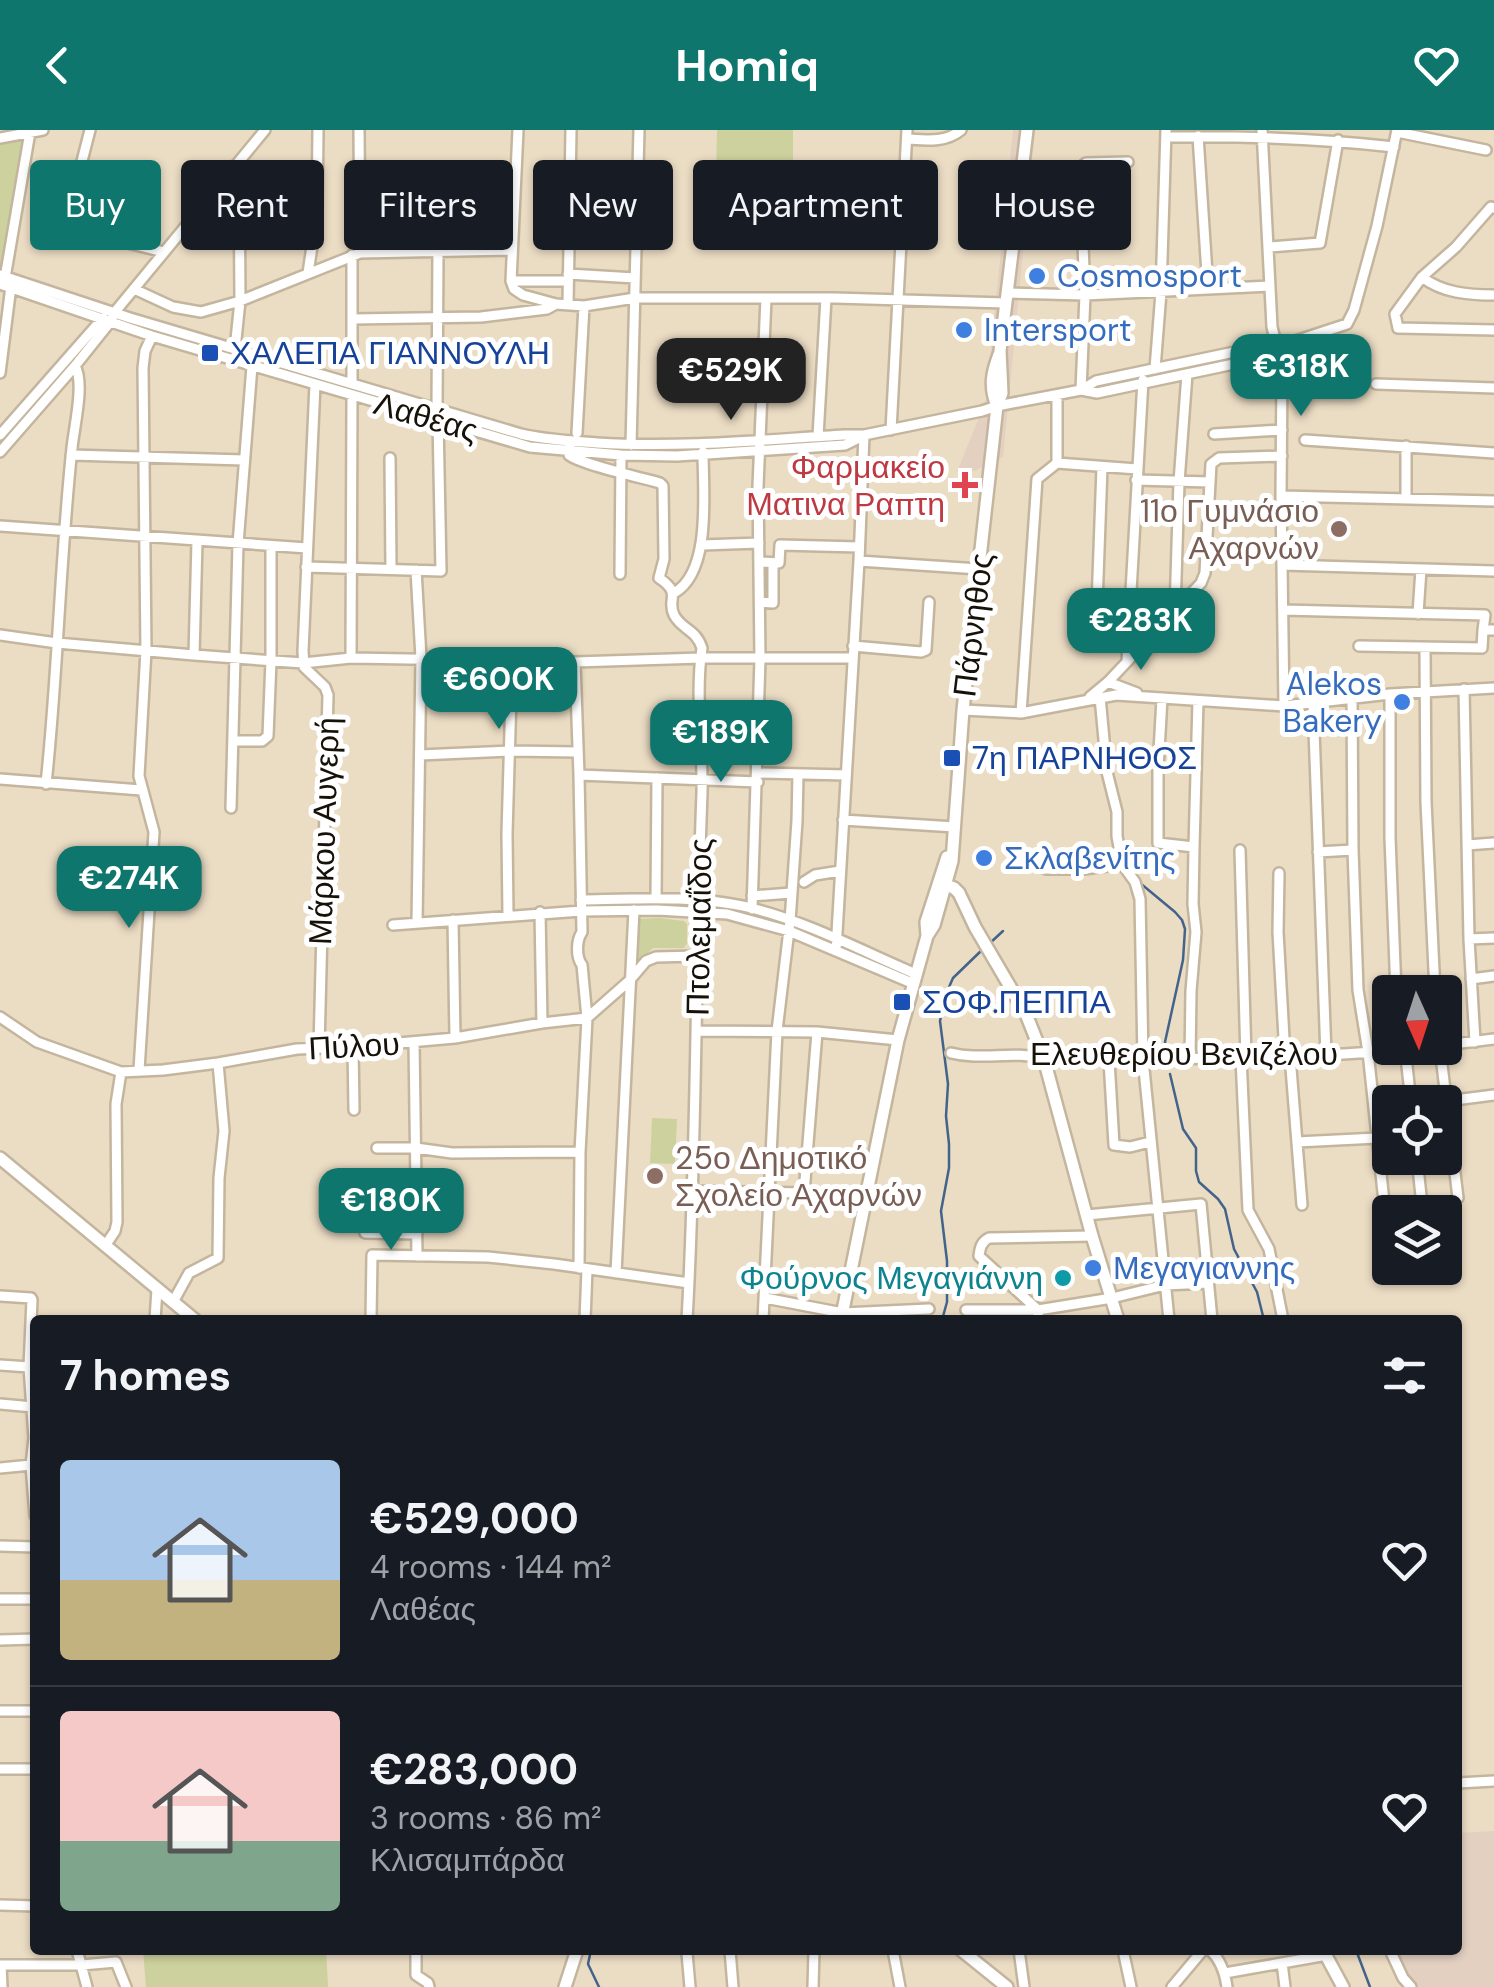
<!DOCTYPE html>
<html lang="en">
<head>
<meta charset="utf-8">
<style>
  :root { --surface:#171b24; --page:#242831; --text:#f1f3f6; --muted:#9ea1a6; --line:#363941; --accent:#0f766e }
  body { margin:0; font-family:"DM Sans",sans-serif; background:var(--page); color:var(--text); height:100vh; display:flex; flex-direction:column; font-size:38px; white-space:nowrap }
  * { box-sizing:border-box; margin:0 }
  p { font-size:32px; color:var(--muted) }
  .icon { flex:none; width:55px; height:55px; fill:none; stroke:currentColor; stroke-width:2; stroke-linecap:round; stroke-linejoin:round }
  .map { position:relative; flex:1; overflow:hidden }
  .sheet { position:absolute; left:30px; top:1185px; width:1432px; height:640px; display:flex; flex-direction:column; background:var(--surface); border-radius:10px; box-shadow:0 2px 8px #0004 }
  .sheet>* { flex:none }
  .top-card { position:absolute; left:30px; top:30px; width:1435px; height:90px; display:flex; gap:20px }
  .needle { width:65px; rotate:177deg }
  .controls { position:absolute; left:1372px; top:845px; display:grid; gap:20px }
  .controls a { display:grid; place-items:center; width:90px; height:90px; border-radius:10px; background:var(--surface); box-shadow:0 2px 8px #0004; font-size:50px }
  .price { position:absolute; translate:-50% -85px; padding:0 22px; border-radius:20px; background:var(--accent); color:#fff; font-size:32px; line-height:65px; filter:drop-shadow(0 2px 5px #0008) }
  .price::after { content:''; position:absolute; left:50%; top:60px; width:30px; height:22px; margin-left:-15px; background:inherit; clip-path:polygon(0 0,100% 0,50% 100%) }
  .price.current { background:#222; color:#fff }
  ul { padding:0; list-style:none }
  li { display:flex; align-items:center; gap:30px; height:250px; padding:0 30px }
  li+li { border-top:2px solid var(--line) }
  li span { display:grid; place-items:center; flex:none; width:280px; height:200px; border-radius:10px; color:#555 }
  li>.icon { margin-inline-start:auto }
  span .icon { width:120px; height:120px; fill:#fffc; stroke-width:1 }
  li b { font-size:42px }
  h2 { display:flex; justify-content:space-between; align-items:center; height:120px; padding:0 30px; font-size:42px }
  .chip { padding:0 35px; border-radius:10px; background:var(--surface); box-shadow:0 2px 8px #0004; font-size:35px; line-height:90px }
  .chip.current { background:var(--accent); color:#fff }
  header { display:flex; justify-content:space-between; align-items:center; height:130px; padding:0 30px; background:var(--accent); color:#fff; font-size:45px; font-weight:700 }
  .map>svg:first-child { display:block }
  .commercial { fill:#e4d0c1 }
  .industrial { fill:#e3d0c1 }
  .green { fill:#ccd19d }
  .lines { fill:none; stroke-linecap:round; stroke-linejoin:round }
  .stream { stroke:#43648a; stroke-width:2.5 }
  .minor-casing { stroke:#c4b59e; stroke-width:14 }
  .major-casing { stroke:#c4b59e; stroke-width:16 }
  .minor { stroke:#fff; stroke-width:9 }
  .major { stroke:#fff; stroke-width:11 }
  .shop-dot { fill:#3f7fe0; stroke:#fff; stroke-width:4 }
  .transit-dot { fill:#1a4fb4; stroke:#fff; stroke-width:4 }
  .health-dot { fill:#e0444e; stroke:#fff; stroke-width:4 }
  .education-dot { fill:#8d6e63; stroke:#fff; stroke-width:4 }
  .culture-dot { fill:#0f9aa8; stroke:#fff; stroke-width:4 }
  .labels { text-anchor:middle; dominant-baseline:central; stroke-width:10; stroke-linejoin:round; paint-order:stroke }
  .shop-label { font-size:32px; fill:#366cbe; stroke:#fff; text-anchor:start }
  .transit-label { font-size:32px; fill:#164399; stroke:#fff; text-anchor:start }
  .street-label { font-size:32px; fill:#171209; stroke:#fff }
  .health-label { font-size:32px; fill:#be3a42; stroke:#fff; text-anchor:end }
  .education-label { font-size:32px; fill:#785e54; stroke:#fff; text-anchor:end }
  .culture-label { font-size:32px; fill:#0d838f; stroke:#fff; text-anchor:end }
</style>
</head>
<body>
<header><svg class="icon" aria-label="back" viewBox="0 0 24 24"><path d="M15 5l-7 7 7 7"/></svg>Homiq<svg class="icon" aria-label="heart" viewBox="0 0 24 24"><path d="M12 20l-8-8c-3-5 5-10 8-4 3-6 11-1 8 4z"/></svg></header>
<div class="map">
<svg width="1494" height="1857" viewBox="0 0 1494 1857">
  <rect width="100%" height="100%" fill="#ebdcc4"/>
  <!-- commercial -->
  <path class="commercial" d="M1013,0H1035L1003,327L974,341L957,342L986,270Z"/>
  <!-- industrial -->
  <path class="industrial" d="M1494,1701V1857H1411L1393,1820H1458V1703Z"/>
  <!-- green -->
  <path class="green" d="M717,0H793V49L716,48Z
    M25,8L2,141L0,140V12Z
    M434,85L435,110L374,112L373,88Z
    M659,788L684,791L687,794V813L684,818H653L635,834L638,789Z
    M652,988L677,989L675,1034L650,1033Z
    M143,1820H326L328,1857H146Z"/>
  <g class="lines">
    <!-- stream -->
    <path class="stream" d="M1124,714L1128,734
      M1140,753L1175,782L1182,790L1185,799L1183,830L1165,912L1167,923
      M989,814L1003,801
      M1170,944L1183,999L1196,1018V1041L1199,1052L1218,1069L1225,1079L1234,1119L1257,1162L1264,1190
      M942,1190L947,1172V1131L941,1081L949,1038V1014L946,986L948,954L940,891L946,864L953,848L983,819
      M591,1820L588,1834L599,1857
      M1356,1820L1370,1857"/>
    <!-- minor casing -->
    <g class="minor-casing">
      <path id="minor" d="M90,0L80,39L72,96L75,100L164,122
        M359,0L360,123
        M518,0L511,151H568
        M1262,0L1272,197L1282,238L1281,366L1284,576
        M1397,2L1486,20
        M1198,6L1208,159
        M1167,7C1243,6 1318,8 1394,17
        M0,8L43,0
        M907,9C925,10 946,13 961,0
        M1494,78L1491,77L1456,117L1422,147L1395,184L1398,198L1494,200
        M1269,117L1320,113L1338,10
        M308,143L317,83L318,0
        M568,144L635,148
        M0,145L130,188L521,304C546,310 572,311 597,313C680,318 761,310 844,305H864L982,281L997,276L1081,260L1096,251L1263,216L1277,217
        M1422,147C1442,163 1469,165 1494,165
        M5,148L30,2
        M511,151L514,159L523,165L556,174L584,176L635,168H835L1005,173
        M0,154L152,206L530,317L621,325L677,326L845,315L861,307
        M134,159L173,177L201,182L240,171L360,123L512,120
        M1007,163L1085,165L1270,156
        M568,175L571,0
        M352,189L481,187L547,179L556,174
        M235,219L240,171L239,32
        M1155,239L1161,162L1166,0
        M0,243L11,156
        M315,254L303,521L304,537L325,557L328,565L319,917
        M352,254V125
        M1376,254L1494,258
        M1081,260L1097,263L1262,228L1277,217L1347,194L1354,180L1377,96L1397,0
        M1081,260L1085,165L1080,38L1086,33L1128,32
        M437,279L438,122
        M891,300L907,0
        M577,303L584,176
        M1214,304L1282,300
        M0,305L103,188
        M818,306L826,168
        M1305,310L1494,323
        M570,311L569,325C583,335 639,347 660,353L663,356L664,429L659,448C683,464 666,469 674,485C682,500 696,499 702,518C695,565 703,615 702,663C695,838 697,1015 687,1190
        M631,315L639,0
        M1406,316V369
        M0,322L75,236L111,191L114,183L265,0
        M71,325L244,330
        M390,328L391,439
        M1057,333L1137,339
        M1057,333V265
        M1102,337L1097,475H1132
        M1136,350L1210,352
        M1281,366L1494,371
        M0,396L307,418
        M702,415L759,413
        M859,431L979,439
        M761,432L779,433L780,415L859,417
        M1282,435L1494,441
        M306,437L441,441L438,290
        M416,440L421,528L417,793
        M620,444L621,325
        M674,463C712,442 703,361 703,322
        M760,472L773,473V433
        M1283,480L1485,485L1483,500H1494
        M1175,481L1179,352L1187,244
        M1418,484L1421,439
        M0,505L57,513L194,525L303,533L351,528L575,532L701,528H852
        M853,516L921,522L926,520L929,472
        M1359,516L1482,518L1483,500
        M1425,518L1426,672L1435,862
        M194,525L197,411
        M351,528L352,266
        M575,532L579,645L582,802C576,811 576,827 582,835L587,888L580,1022L579,1138
        M1127,532L1143,250
        M1108,552L1137,563
        M1464,559L1469,809L1475,912
        M1390,564V708L1396,862
        M1090,567L1108,552L1201,453L1205,443L1211,334L1219,328L1282,326
        M1100,567L1107,642L1117,682V706L1122,734L1135,752L1140,769L1143,929L1169,1190
        M1162,568L1158,639V713L1194,717
        M1352,568L1353,720L1358,860L1368,922L1384,1072
        M1313,573L1326,925
        M963,580L1021,583L1116,565L1284,576L1390,564L1494,558
        M1021,583L1037,349L1057,333
        M234,611H262L268,606L271,530V416
        M420,625L511,621L577,622
        M758,643L846,645
        M579,645L758,652
        M0,649L141,660
        M46,654C58,542 60,430 72,318C74,297 85,253 75,236
        M231,678L238,414L252,236
        M843,690L955,697
        M1467,715L1494,713
        M1240,720L1246,928
        M1318,722L1353,720
        M1046,739H1084L1122,734
        M1279,743L1278,802L1285,926
        M804,752L815,745L840,741
        M752,766L791,763
        M656,769L657,648
        M581,770C634,769 699,765 751,778C808,792 862,821 916,844
        M752,779L760,529L758,356L766,168
        M540,782L542,893
        M508,785L507,704L512,530
        M453,790L455,908
        M393,795L581,781L657,780L727,784L789,801L912,853
        M1469,809L1494,808
        M836,820L859,431L864,305
        M1471,849L1494,846
        M0,887L37,912L121,942L163,940L218,933L297,919L353,917L455,908L542,893L587,888L629,851L646,831L656,827L697,826
        M697,901L817,902L898,910
        M414,912L417,1126
        M1445,915L1494,909
        M353,917L354,980
        M1405,918L1411,972
        M1440,918L1458,1068
        M951,923C982,931 1013,920 1044,929C1168,928 1292,931 1417,918
        M1290,926L1302,1075
        M1241,928L1248,1080L1269,1119L1283,1190
        M1190,929L1191,861L1196,802L1193,774L1194,717L1198,571
        M1109,930L1114,1015L1130,1017L1150,1012
        M139,940L154,702L139,646L146,520L143,238L145,221L152,206
        M1447,971L1494,965
        M1297,1012L1377,1008
        M377,1018H416L452,1023L580,1022
        M1417,1028L1421,1066
        M691,1061L866,1064
        M804,1063L817,902
        M1087,1085L1201,1074L1212,1190
        M365,1103L417,1104
        M105,1116L115,1101L117,1092L116,974L121,942
        M616,1143L634,780
        M0,1166L31,1168L32,1170L29,1237L34,1308L31,1335L35,1386
        M765,1168L843,1183L929,1179
        M173,1172L189,1143L218,1128L219,1048L224,1001L218,933
        M966,1180H1038L1112,1168L1165,1155L1208,1153
        M155,1190L157,1159
        M371,1190L372,1125L488,1127L554,1134L689,1153
        M585,1190L587,1139
        M763,1190L777,901L790,791L797,691L798,644
        M1038,1190V1180L979,1126C980,1118 981,1112 989,1108L1092,1106
        M0,1235L29,1237
        M0,1274L33,1277
        M0,1338L31,1335
        M0,1416L35,1417
        M0,1469H35
        M0,1510L35,1509
        M0,1581H35
        M0,1639H35
        M1458,1653L1494,1651
        M0,1775L35,1776
        M77,1820L87,1857
        M416,1820V1845L428,1853L429,1857
        M730,1820L733,1857
        M893,1820L900,1857
        M1019,1820L1024,1857
        M1123,1820L1131,1857
        M1210,1820C1221,1830 1225,1842 1227,1857
        M1390,1820L1403,1848L1411,1857
        M687,1823L690,1857
        M1282,1833L1285,1857
        M0,1835H82L116,1832L126,1857
        M1,1835L2,1857
        M1225,1843L1327,1825
        M813,1857L814,1820
        M1172,1857L1203,1820"/>
    </g>
    <!-- major casing -->
    <g class="major-casing">
      <path id="major" d="M997,276C989,256 992,242 1000,222
        M940,753L954,758L959,763L975,797L1026,884L1044,929L1092,1106L1118,1190
        M927,806L934,795L952,731L963,580L997,276L1002,263L1000,221L1027,0
        M0,1028L195,1190
        M841,1190L898,910L927,806L926,792L947,727
        M961,1820L1007,1857
        M1323,1820L1343,1857
        M565,1857L577,1820"/>
    </g>
    <!-- minor -->
    <use href="#minor" class="minor"/>
    <!-- major -->
    <use href="#major" class="major"/>
  </g>
  <!-- markers -->
  <g class="shop-dot">
    <circle cx="1037" cy="146" r="10"/>
    <circle cx="964" cy="200" r="10"/>
    <circle cx="1402" cy="572" r="10"/>
    <circle cx="984" cy="728" r="10"/>
    <circle cx="1093" cy="1138" r="10"/>
  </g>
  <g class="transit-dot">
    <rect x="200" y="213" width="20" height="20" rx="5"/>
    <rect x="942" y="618" width="20" height="20" rx="5"/>
    <rect x="892" y="862" width="20" height="20" rx="5"/>
  </g>
  <path class="health-dot" d="M960 340h10v10h10v10h-10v10h-10v-10h-10v-10h10z"/>
  <g class="education-dot">
    <circle cx="1339" cy="399" r="10"/>
    <circle cx="655" cy="1046" r="10"/>
  </g>
  <circle class="culture-dot" cx="1063" cy="1148" r="10"/>
  <g class="labels">
    <!-- shop labels -->
    <g class="shop-label">
      <text x="1057" y="146">Cosmosport</text>
      <text x="984" y="200">Intersport</text>
      <text x="1382" y="554" text-anchor="end">Alekos<tspan x="1382" dy="37">Bakery</tspan></text>
      <text x="1004" y="728">Σκλαβενίτης</text>
      <text x="1113" y="1138">Μεγαγιαννης</text>
    </g>
    <!-- transit labels -->
    <g class="transit-label">
      <text x="230" y="223">ΧΑΛΕΠΑ ΓΙΑΝΝΟΥΛΗ</text>
      <text x="972" y="628">7η ΠΑΡΝΗΘΟΣ</text>
      <text x="922" y="872">ΣΟΦ.ΠΕΠΠΑ</text>
    </g>
    <!-- street labels -->
    <g class="street-label">
      <text transform="translate(426 287) rotate(16)">Λαθέας</text>
      <text transform="translate(973 495) rotate(-83)">Πάρνηθος</text>
      <text transform="translate(324 701) rotate(-88)">Μάρκου Αυγερή</text>
      <text transform="translate(699 797) rotate(-89)">Πτολεμαΐδος</text>
      <text transform="translate(354 916) rotate(-3)">Πύλου</text>
      <text x="1184" y="924">Ελευθερίου Βενιζέλου</text>
    </g>
    <!-- health labels -->
    <g class="health-label">
      <text x="945" y="337">Φαρμακείο<tspan x="945" dy="37">Ματινα Ραπτη</tspan></text>
    </g>
    <!-- education labels -->
    <g class="education-label">
      <text x="1319" y="381">11ο Γυμνάσιο<tspan x="1319" dy="37">Αχαρνών</tspan></text>
      <text x="675" y="1028" text-anchor="start">25ο Δημοτικό<tspan x="675" dy="37">Σχολείο Αχαρνών</tspan></text>
    </g>
    <!-- culture labels -->
    <g class="culture-label">
      <text x="1043" y="1148">Φούρνος Μεγαγιάννη</text>
    </g>
  </g>
</svg>
<div class="controls">
<a><svg class="needle" viewBox="-14 -14 28 28"><path d="M0-13l5 13h-10z" fill="#e53935"/><path d="M0 13l5-13h-10z" fill="#9ea1a6"/></svg></a>
<a><svg class="icon" aria-label="locate" viewBox="0 0 24 24"><circle cx="12" cy="12" r="6"/><path d="M12 2v4M12 18v4M2 12h4M18 12h4"/></svg></a>
<a><svg class="icon" aria-label="layers" viewBox="0 0 24 24"><path d="M12 4l9 5-9 5-9-5zM3 14l9 5 9-5"/></svg></a>
</div>
<b class="price" style="left:1301px;top:289px">€318K</b>
<b class="price current" style="left:731px;top:293px">€529K</b>
<b class="price" style="left:1141px;top:543px">€283K</b>
<b class="price" style="left:499px;top:602px">€600K</b>
<b class="price" style="left:721px;top:655px">€189K</b>
<b class="price" style="left:129px;top:801px">€274K</b>
<b class="price" style="left:391px;top:1123px">€180K</b>
<div class="top-card">
<a class="chip current">Buy</a>
<a class="chip">Rent</a>
<a class="chip">Filters</a>
<a class="chip">New</a>
<a class="chip">Apartment</a>
<a class="chip">House</a>
</div>
<section class="sheet">
<h2>7 homes<svg class="icon" aria-label="filters" viewBox="0 0 24 24"><path d="M4 7h16M4 17h16"/><circle cx="9" cy="7" r="2"/><circle cx="15" cy="17" r="2"/></svg></h2>
<ul>
<li><span style="background:linear-gradient(#a9c7e8 60%,#c2b280 0)"><svg class="icon" aria-label="home" viewBox="0 0 24 24"><path d="M3 11l9-7 9 7M6 9v11h12V9"/></svg></span><div><b>€529,000</b><p>4 rooms · 144 m²</p><p>Λαθέας</p></div><svg class="icon" aria-label="heart" viewBox="0 0 24 24"><path d="M12 20l-8-8c-3-5 5-10 8-4 3-6 11-1 8 4z"/></svg></li>
<li><span style="background:linear-gradient(#f6c9c9 65%,#7fa58c 0)"><svg class="icon" aria-label="home" viewBox="0 0 24 24"><path d="M3 11l9-7 9 7M6 9v11h12V9"/></svg></span><div><b>€283,000</b><p>3 rooms · 86 m²</p><p>Κλισαμπάρδα</p></div><svg class="icon" aria-label="heart" viewBox="0 0 24 24"><path d="M12 20l-8-8c-3-5 5-10 8-4 3-6 11-1 8 4z"/></svg></li>
</ul>
</section>
</div>
</body>
</html>
